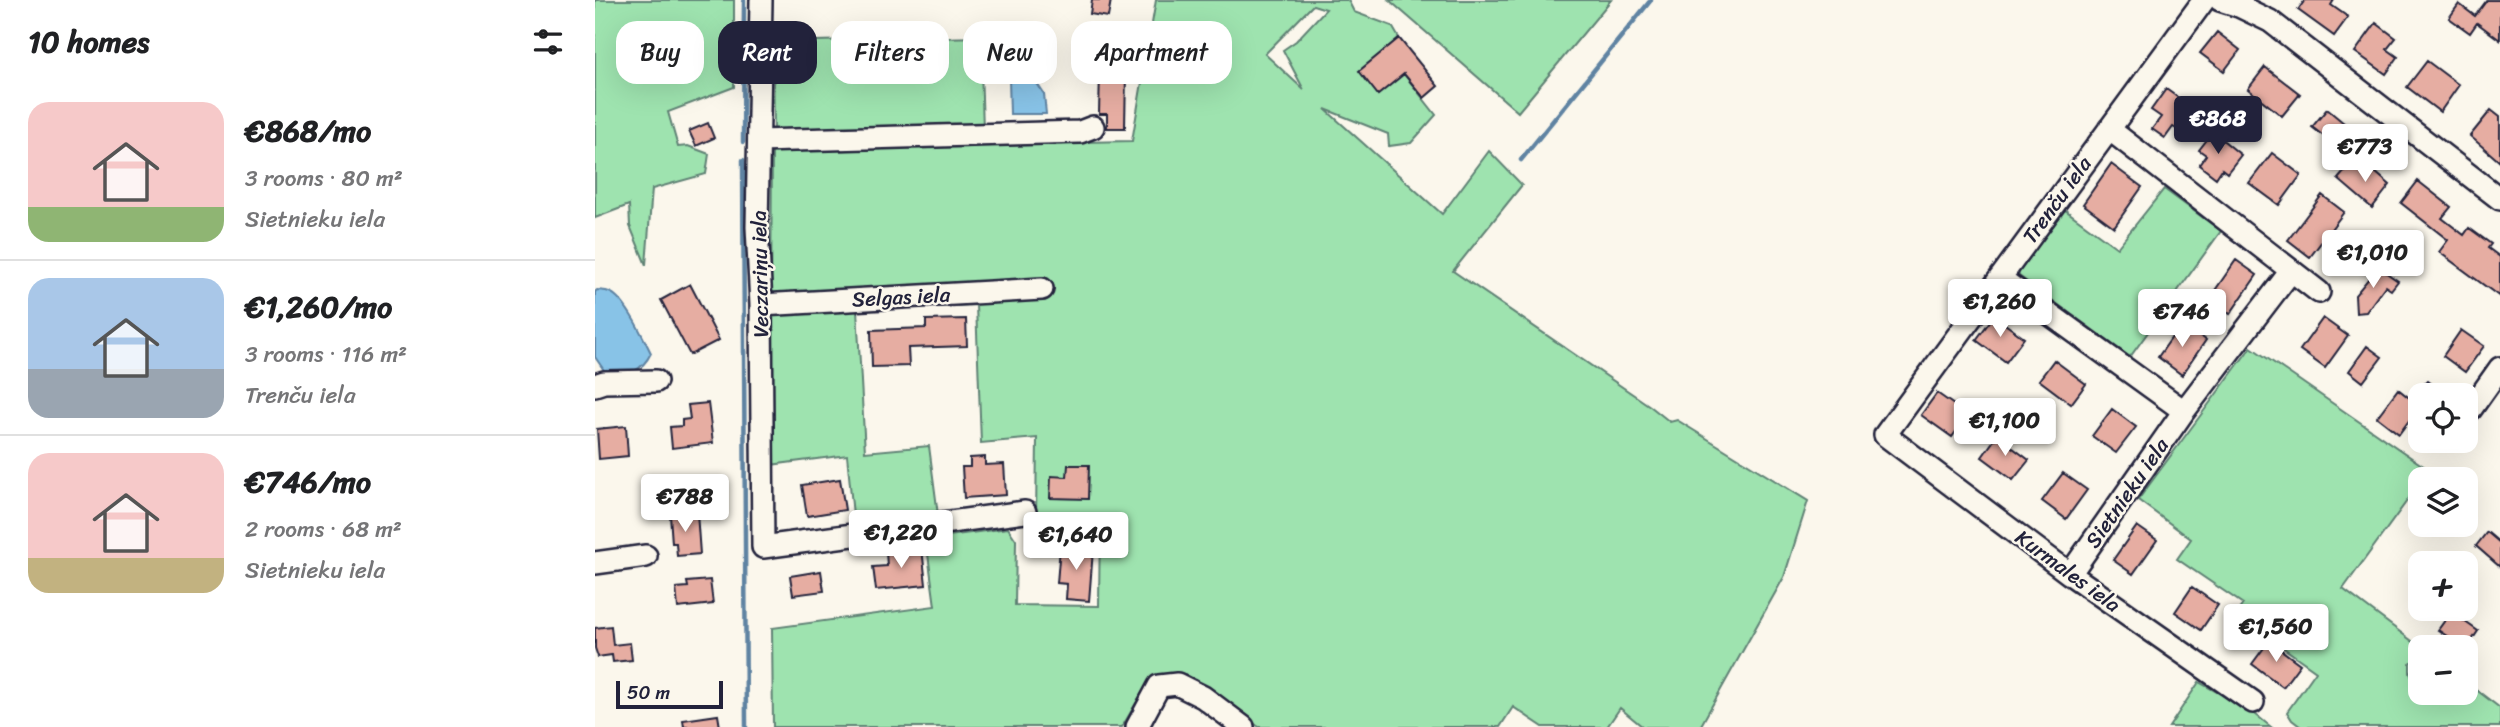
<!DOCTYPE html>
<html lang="en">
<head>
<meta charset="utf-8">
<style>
  :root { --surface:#fff; --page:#f2f2f2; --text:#202124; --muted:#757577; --line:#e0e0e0; --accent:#22223b }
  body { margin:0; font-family:Sriracha,sans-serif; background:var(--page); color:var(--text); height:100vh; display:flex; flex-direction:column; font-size:26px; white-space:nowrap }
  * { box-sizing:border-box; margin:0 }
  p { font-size:23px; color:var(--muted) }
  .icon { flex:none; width:38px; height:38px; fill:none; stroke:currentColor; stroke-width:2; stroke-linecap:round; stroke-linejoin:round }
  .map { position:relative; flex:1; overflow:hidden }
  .side { display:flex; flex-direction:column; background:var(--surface); width:595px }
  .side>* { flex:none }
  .top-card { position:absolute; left:21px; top:21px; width:665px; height:63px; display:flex; gap:14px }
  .fabs { position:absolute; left:1813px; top:383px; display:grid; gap:14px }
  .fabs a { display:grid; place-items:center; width:70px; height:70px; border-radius:14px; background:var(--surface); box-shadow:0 7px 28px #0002; font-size:35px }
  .scale { position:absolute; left:21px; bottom:18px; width:107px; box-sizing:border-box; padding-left:7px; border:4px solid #22223b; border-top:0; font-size:19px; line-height:24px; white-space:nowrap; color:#22223b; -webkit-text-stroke:5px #fbf7ec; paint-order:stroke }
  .price { position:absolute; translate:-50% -60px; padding:0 16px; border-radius:7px; background:#fff; color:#222; font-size:23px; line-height:46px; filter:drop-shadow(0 2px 4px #0008) }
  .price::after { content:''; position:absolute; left:50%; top:42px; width:21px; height:16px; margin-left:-10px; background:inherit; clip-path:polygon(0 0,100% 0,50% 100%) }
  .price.selected { background:var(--accent); color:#fff }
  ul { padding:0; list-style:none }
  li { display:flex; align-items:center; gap:21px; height:175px; padding:0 28px }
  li+li { border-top:2px solid var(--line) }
  li span { display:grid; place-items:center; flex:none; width:196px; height:140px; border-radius:21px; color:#555 }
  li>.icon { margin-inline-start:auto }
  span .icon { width:84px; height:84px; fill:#fffc; stroke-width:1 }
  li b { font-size:30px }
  h2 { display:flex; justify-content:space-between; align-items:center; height:84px; padding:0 28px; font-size:30px }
  .tag { padding:0 24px; border-radius:21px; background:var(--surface); box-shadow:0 7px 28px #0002; font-size:24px; line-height:63px }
  .tag.selected { background:var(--accent); color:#fff }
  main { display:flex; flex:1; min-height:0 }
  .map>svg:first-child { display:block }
  .green { fill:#9ee3af; stroke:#608275; stroke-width:2; fill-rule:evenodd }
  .water { fill:#88c3e7; stroke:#5f83a2; stroke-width:2 }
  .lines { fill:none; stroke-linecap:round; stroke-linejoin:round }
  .stream { stroke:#5f83a2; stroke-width:4.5 }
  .building { fill:#e6ada2; stroke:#22223b; stroke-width:2 }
  .minor-casing { stroke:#22223b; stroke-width:26 }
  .minor { stroke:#fbf7ec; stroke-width:21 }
  .labels { text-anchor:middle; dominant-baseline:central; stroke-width:5; stroke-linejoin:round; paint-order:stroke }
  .street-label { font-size:21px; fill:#22223b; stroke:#fbf7ec }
</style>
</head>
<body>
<main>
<section class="side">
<h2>10 homes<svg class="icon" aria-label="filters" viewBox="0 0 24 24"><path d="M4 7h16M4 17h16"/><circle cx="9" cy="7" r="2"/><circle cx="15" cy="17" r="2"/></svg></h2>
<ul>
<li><span style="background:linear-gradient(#f6c9c9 75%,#8fb573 0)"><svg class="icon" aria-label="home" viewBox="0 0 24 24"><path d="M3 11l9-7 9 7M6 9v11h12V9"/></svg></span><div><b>€868/mo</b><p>3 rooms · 80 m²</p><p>Sietnieku iela</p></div></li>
<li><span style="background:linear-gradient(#a9c7e8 65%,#9aa5b1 0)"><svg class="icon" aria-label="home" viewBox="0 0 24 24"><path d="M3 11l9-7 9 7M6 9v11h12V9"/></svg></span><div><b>€1,260/mo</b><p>3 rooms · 116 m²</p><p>Trenču iela</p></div></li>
<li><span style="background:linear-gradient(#f6c9c9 75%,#c2b280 0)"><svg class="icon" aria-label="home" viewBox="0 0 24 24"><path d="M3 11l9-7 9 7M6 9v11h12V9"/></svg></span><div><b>€746/mo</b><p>2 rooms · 68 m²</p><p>Sietnieku iela</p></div></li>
</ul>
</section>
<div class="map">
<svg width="1905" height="727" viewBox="0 0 1905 727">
  <rect width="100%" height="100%" fill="#fbf7ec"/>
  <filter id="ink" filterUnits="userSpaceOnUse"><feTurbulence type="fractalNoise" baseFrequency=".0143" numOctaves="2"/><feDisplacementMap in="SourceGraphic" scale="14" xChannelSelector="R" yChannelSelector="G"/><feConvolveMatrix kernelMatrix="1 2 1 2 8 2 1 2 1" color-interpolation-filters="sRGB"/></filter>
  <g filter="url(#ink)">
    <!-- green -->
    <path class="green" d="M0,0H139V87L73,112L83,147L93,146L114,154L111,174L57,189L51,265L35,226L34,205L0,218Z
      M561,0H753L759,12L797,26L804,38L790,50L841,115L816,143L794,146L793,134L730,109L847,214L894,151L927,185L858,271L1055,406L1075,422L1082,420L1213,501L1189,577L1105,727H1048L1025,708L1012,727H948L918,707L905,727H664L590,674H566L553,683L527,727H178L177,628L340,606L331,539L413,528L421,540L420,605L504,606L505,521L441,519L442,438L386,443L381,305L262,310L270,452L334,446L343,515L259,525L252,455L175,465L177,148L537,141ZM718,5L731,9L701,41L688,50L709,90L670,54Z
      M794,0H1016L923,112Z
      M385,37L388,129L179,133L178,42Z
      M1569,189L1626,231L1535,357L1424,276L1423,267L1466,207L1522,248Z
      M1656,347L1834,470L1825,480V483L1748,589L1825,647V657L1815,663V673L1822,688L1825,683V693H1855L1857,697L1860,693H1871V682L1905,708V727H1706L1697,720L1692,712L1721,671L1641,614L1648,604L1582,559L1596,539L1543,500Z
      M1604,682L1655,710L1676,727H1574Z"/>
    <!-- water -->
    <path class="water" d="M419,76L439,79L449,94L451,114H415L414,79Z
      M2,290C6,291 10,290 14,292C30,297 49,339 56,353C47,372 33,375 13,376L0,357V292Z"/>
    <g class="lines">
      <!-- stream -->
      <path class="stream" d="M148,142L149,0
        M148,160L151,727
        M926,160L1056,0"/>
    </g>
    <!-- building -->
    <path class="building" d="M497,0H516L513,17L495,14Z
      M1710,0H1739L1736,5L1753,17L1739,36L1703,10Z
      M1892,0H1905V40L1882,23L1875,33L1854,18L1864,4L1880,16Z
      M1781,23L1801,38L1792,49L1803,57L1791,74L1760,52Z
      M1622,32L1645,50L1629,71L1605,53Z
      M804,38L843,86L829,98L809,74L783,95L764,71Z
      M1832,61L1864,85L1845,112L1812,87Z
      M1670,67L1705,94L1687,116L1653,89Z
      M505,71L531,72L530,128H512V114H504Z
      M1571,89L1603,112L1588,133L1578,127L1570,138L1557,129L1566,117L1556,110Z
      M1732,109L1755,128L1740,145L1717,127Z
      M1896,110L1905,117V162L1875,136Z
      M113,123L119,138L101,146L94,131Z
      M1618,132L1646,155L1632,173L1627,169L1621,178L1604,165L1611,155L1604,150Z
      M1677,153L1706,175L1684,205L1654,183Z
      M1516,164L1547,187L1519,227L1488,204Z
      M1756,164L1766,172L1772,165L1795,185L1777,208L1743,179Z
      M1823,181L1856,207L1847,218L1869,235L1874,228L1896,244L1893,248L1905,257V297L1844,252L1853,240L1806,203Z
      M1727,195L1749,212L1715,257L1693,240Z
      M1641,260L1662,275L1635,314L1614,299Z
      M1783,267L1803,281L1796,290L1790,286L1771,312L1761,313L1760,295Z
      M95,284L124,340L95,355L66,300Z
      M1399,316L1429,338L1411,362L1381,340Z
      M1728,318L1753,336L1730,368L1705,350Z
      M371,319L372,346L313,348L314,366L277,367L276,330L331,328V320Z
      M1587,323L1611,340L1587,375L1563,357Z
      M1866,330L1889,346L1870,372L1848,356Z
      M1772,346L1787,357L1768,382L1754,371Z
      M1459,360L1491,384L1476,404L1444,380Z
      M1832,381L1851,396H1825V425L1816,418L1804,434L1782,417L1803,389L1817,400Z
      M1342,393L1373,415L1357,437L1326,415Z
      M113,403L118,443L77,448L75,427L87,426V420L95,419L93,405Z
      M1517,409L1541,427L1521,453L1497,436Z
      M31,426L33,456L4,459L2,429Z
      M1402,436L1434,460L1418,480L1387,457Z
      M390,457V465L409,464L411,495L369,498L367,467H375V458Z
      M473,465H494L493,499L455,498L456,476L472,477Z
      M1468,473L1492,490L1471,519L1447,501Z
      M245,479L250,510L212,516L207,485Z
      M102,513L105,554L82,556L81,543H77L75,515Z
      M1542,526L1562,540L1538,574L1518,560Z
      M1892,532L1905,543V567L1881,546Z
      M465,547L498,550L494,601L471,599L472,584L462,583Z
      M327,548L331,585L281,590L278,567L292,566L291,552Z
      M226,571L229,591L198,595L195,576Z
      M115,580L118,604L83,608L81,588L93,587L92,582Z
      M1597,587L1623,605L1606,630L1580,612Z
      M1856,612L1883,631L1871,649L1843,630Z
      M16,626L18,645L35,643L37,660L18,662L17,655L3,657L0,648V628Z
      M1674,641L1705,664L1688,687L1657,664Z
      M123,715L125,727H89L88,720Z"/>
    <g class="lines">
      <!-- minor casing -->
      <g class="minor-casing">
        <path id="minor" d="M166,0L162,227L166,305L168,547L430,512
          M1609,0L1290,435L1475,574L1658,702
          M1625,0L1644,6L1675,21L1905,199
          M1514,129L1724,292
          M164,141L485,132L498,127
          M1405,278L1589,411L1475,574
          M166,305L447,289
          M0,385L9,382L61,381
          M1876,409L1905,368
          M1589,411L1696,271
          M0,563L51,556
          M542,727L564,686L582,684L608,697L648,727"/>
      </g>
      <!-- minor -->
      <use href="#minor" class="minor"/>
    </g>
  </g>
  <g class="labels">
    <!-- street labels -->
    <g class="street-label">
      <text transform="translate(1462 200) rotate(-54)">Trenču iela</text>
      <text transform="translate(165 274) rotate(-91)">Veczariņu iela</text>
      <text transform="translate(306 297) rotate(-3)">Selgas iela</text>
      <text transform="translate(1532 493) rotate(-55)">Sietnieku iela</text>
      <text transform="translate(1473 571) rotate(36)">Kurmales iela</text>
    </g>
  </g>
</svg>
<div class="fabs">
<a><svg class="icon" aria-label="locate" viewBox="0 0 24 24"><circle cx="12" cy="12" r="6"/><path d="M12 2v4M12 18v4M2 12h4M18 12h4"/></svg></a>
<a><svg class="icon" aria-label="layers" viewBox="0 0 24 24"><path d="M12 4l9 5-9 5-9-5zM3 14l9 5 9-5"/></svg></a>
<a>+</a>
<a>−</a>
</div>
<div class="scale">50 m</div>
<b class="price selected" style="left:1623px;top:156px">€868</b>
<b class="price" style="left:1770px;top:184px">€773</b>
<b class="price" style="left:1778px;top:290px">€1,010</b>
<b class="price" style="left:1405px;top:339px">€1,260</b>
<b class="price" style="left:1587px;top:349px">€746</b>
<b class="price" style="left:1410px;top:458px">€1,100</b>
<b class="price" style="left:90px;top:534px">€788</b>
<b class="price" style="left:306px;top:570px">€1,220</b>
<b class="price" style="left:481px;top:572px">€1,640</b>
<b class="price" style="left:1681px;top:664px">€1,560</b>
<div class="top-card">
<a class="tag">Buy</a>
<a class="tag selected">Rent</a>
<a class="tag">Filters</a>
<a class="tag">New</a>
<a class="tag">Apartment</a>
</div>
</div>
</main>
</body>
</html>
